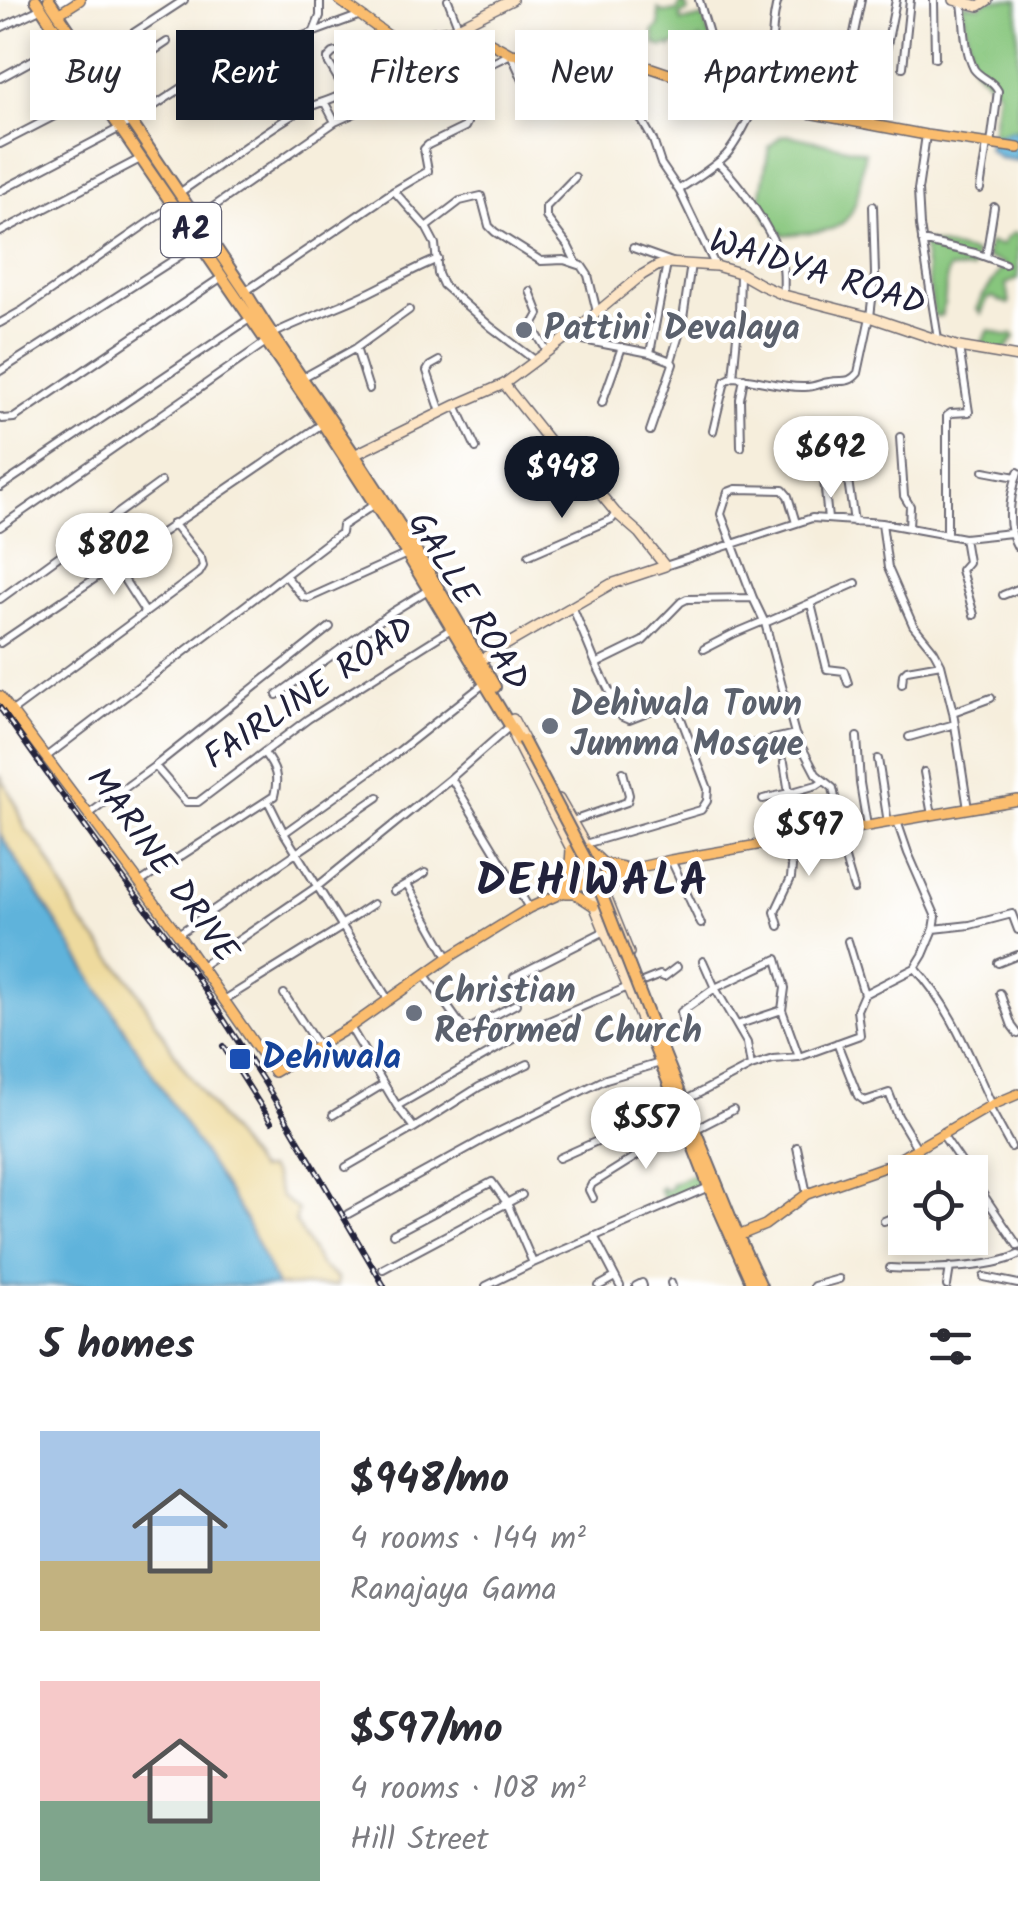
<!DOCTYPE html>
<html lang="en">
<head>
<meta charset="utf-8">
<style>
  :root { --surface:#fff; --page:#f7f7f7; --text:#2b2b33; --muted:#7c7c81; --accent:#111827 }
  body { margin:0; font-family:Kalam,sans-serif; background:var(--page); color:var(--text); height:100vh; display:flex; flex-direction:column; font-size:38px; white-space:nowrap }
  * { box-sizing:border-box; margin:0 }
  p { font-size:32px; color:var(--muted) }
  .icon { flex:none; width:55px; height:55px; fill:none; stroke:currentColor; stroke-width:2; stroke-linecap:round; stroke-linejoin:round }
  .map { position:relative; height:1286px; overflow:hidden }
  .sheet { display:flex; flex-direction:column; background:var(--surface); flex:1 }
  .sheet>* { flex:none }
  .top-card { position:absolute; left:30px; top:30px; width:960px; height:90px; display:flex; gap:20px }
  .tools { position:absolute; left:888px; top:1155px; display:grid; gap:20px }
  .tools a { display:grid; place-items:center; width:100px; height:100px; border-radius:0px; background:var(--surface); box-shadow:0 5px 15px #0003; font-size:50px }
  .price { position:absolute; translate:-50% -85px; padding:0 22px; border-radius:35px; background:#fff; color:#222; font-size:32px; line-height:65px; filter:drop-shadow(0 2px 5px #0008) }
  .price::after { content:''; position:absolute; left:50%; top:60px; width:30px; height:22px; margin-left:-15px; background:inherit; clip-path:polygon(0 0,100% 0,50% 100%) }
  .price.current { background:var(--accent); color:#fff }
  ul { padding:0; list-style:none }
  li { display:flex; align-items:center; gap:30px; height:250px; padding:0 40px }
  li span { display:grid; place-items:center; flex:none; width:280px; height:200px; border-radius:0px; color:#555 }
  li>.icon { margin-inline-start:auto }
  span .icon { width:120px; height:120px; fill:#fffc; stroke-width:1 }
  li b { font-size:42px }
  h2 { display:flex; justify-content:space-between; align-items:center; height:120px; padding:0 40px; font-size:42px }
  .tag { padding:0 35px; border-radius:0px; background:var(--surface); box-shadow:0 5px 15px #0003; font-size:35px; line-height:90px }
  .tag.current { background:var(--accent); color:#fff }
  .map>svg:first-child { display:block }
  .green { fill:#87c67d; stroke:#54745c; stroke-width:2.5 }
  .sand { fill:#eeda9e; stroke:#887e6c; stroke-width:2.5 }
  .water { fill:#5fb3db; stroke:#406a8b; stroke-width:2.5 }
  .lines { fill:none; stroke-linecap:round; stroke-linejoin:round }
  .street-casing { stroke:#6c6973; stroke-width:10 }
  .secondary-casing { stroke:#6c6973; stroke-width:12 }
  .primary-casing { stroke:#6c6973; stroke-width:12 }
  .highway-casing { stroke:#6c6973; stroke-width:14 }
  .street { stroke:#fff; stroke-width:6 }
  .secondary { stroke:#fde5c5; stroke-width:9 }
  .primary { stroke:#fbbd6e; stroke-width:9 }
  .highway { stroke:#fbbd6e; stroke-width:10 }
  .rail-casing { stroke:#22223b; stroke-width:6 }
  .rail { stroke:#fff; stroke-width:2.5; stroke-dasharray:8; stroke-linecap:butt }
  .highway-bridge-casing { stroke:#6c6973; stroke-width:14; stroke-linecap:butt }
  .highway-bridge { stroke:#fbbd6e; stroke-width:10 }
  .worship-dot { fill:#6b7280; stroke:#fff; stroke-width:4 }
  .transit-dot { fill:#1a4fb4; stroke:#fff; stroke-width:4 }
  .labels { text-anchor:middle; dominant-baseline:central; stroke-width:8; stroke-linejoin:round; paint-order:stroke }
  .shield { fill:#fff; stroke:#646476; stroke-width:2.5 }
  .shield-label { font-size:32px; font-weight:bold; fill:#22223b }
  .street-label { font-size:35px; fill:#22223b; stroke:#fff }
  .worship-label { font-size:35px; font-weight:bold; fill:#5b616d; stroke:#fff; text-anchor:start }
  .transit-label { font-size:35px; font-weight:bold; fill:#164399; stroke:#fff; text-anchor:start }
  .district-label { font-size:45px; font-weight:bold; letter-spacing:2.5px; fill:#22223b; stroke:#fff }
</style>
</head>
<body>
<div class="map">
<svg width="1018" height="1286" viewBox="0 0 1018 1286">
  <rect width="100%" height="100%" fill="#fff"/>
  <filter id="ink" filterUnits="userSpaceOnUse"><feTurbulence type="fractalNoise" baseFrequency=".01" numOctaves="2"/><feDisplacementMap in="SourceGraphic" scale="20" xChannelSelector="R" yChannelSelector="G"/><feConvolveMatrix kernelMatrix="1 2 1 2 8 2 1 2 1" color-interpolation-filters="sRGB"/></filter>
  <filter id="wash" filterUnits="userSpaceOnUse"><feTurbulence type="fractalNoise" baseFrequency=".0048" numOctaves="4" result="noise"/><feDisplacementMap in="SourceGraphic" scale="40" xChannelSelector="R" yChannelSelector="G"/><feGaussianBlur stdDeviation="2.25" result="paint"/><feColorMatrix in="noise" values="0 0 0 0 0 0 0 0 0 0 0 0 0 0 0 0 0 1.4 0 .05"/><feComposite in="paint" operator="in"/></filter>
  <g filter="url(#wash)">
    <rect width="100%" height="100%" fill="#f6eedc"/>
    <!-- green -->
    <path class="green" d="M988,0H1018V148L991,144L998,91L973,67L962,3L979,6Z
      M681,3L685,4L688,12L680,15L682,22L703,17L715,52L707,55L701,39L696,41L697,46L686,51L682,42L673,45L671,48L670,45L662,47L655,44L653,31L659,26L658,9L663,12L677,11Z
      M803,45L824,50L822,56L814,57L811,72H800L798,79L768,74L770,56L798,62Z
      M788,135L865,152C859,177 862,220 831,229C816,233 798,233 783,235L767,219L760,199L769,147L781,136Z
      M1013,233H1018V279L1006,284L1010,302L1008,304L992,297L987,299L981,314L977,309L982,297L1005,264L986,257L989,243L1003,245L1005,239Z
      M922,241L975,253L973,269H949C943,284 948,301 941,316H934Z
      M989,330L1008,336L1012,334L1015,337L1002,354L978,349Z
      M694,1174L700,1188L665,1202L659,1189L662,1187L664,1191L671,1188L670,1184Z"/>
    <!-- sand -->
    <path class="sand" d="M0,775L17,806L25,828L45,853L79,919L131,981L181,1064L258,1170L268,1169L274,1176L280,1196L298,1210L295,1221L320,1265L337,1278V1286H277L245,1219L0,834Z"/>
    <!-- water -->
    <path class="water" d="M1012,130L1018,133V161L999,158L988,149L991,135L995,136Z
      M0,834L245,1219L277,1286H0Z"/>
  </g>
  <g filter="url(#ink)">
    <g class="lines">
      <!-- street casing -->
      <g class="street-casing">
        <path id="street" d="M448,0L458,26
          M699,0L726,92
          M934,0L935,58
          M962,3C965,24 964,50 974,69C981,79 992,79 998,91L991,144
          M0,28L42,8
          M314,31L320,16V0
          M89,62L184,0
          M903,67L910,0
          M0,78L64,43
          M106,83L167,42
          M325,103L335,122
          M639,115L653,140L661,164L680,192L715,265
          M836,119L861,0
          M871,125L896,0
          M926,135L918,190L920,226L938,339
          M0,144L97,94
          M718,163C740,183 774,233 782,263C785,272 783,285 784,295
          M575,177L546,207V217L568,246L576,262
          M980,189L987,144
          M0,191L120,128L208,71L358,16
          M394,191L428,171L424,149L428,145L465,127L467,123L461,110
          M680,192L681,188C696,178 713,168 726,155C739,141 764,90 768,70C774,47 770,23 778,0
          M179,193C216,168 252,140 291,116C307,105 326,103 342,94L343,87L328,62V58L333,53L389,36L391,58
          M196,219L335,122L384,100L490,64L511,54L537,111
          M426,227L460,201L481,196L489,226L495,232L541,261L564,260L582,266L588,275L597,312
          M0,232L140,159
          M922,241L975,253L1005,264
          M633,248L672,262
          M986,257L994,207
          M246,291L394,191L426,227L435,244L438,274L443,285L491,327L536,361
          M530,291L539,314L532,326L547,351
          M0,323L23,310L172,206
          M271,335C302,319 335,309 366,294C391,282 413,269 438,259
          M568,337L650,353L671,361
          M356,348L369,389
          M650,353L667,263
          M439,361L430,366L427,371L441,412
          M0,371L200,243
          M733,377C757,379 782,388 805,387C815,387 821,383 829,382C842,379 848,385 858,373L870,317L875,274L873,206
          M302,378L356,348L409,310
          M602,403L622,347
          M456,405L476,448
          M0,417L2,419L14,418L222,277
          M650,431L673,364L671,361L682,325L691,264
          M713,431L725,381L733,377L739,315L740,274
          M900,437L904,496L910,506L909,528
          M741,447L740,399L744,378
          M845,459L854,522
          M822,461L828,519
          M984,471L1016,477
          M1018,472C1010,496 1005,526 1018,548
          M0,487L251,318
          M796,523L788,496L783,490L736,489L728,492L721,514L753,598L765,623L795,734L816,774L833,788L842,831
          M882,523L888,568L913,625L934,651L941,664L953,712L968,809
          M0,527L266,342
          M947,535V416L951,413L969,412L959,347
          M964,538L968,562L961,570L974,615
          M79,541L102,572
          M529,555L612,519L616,513
          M114,564L145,612
          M665,566L812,518L882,523L964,538L1011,533
          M285,575L303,597L309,598L407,554
          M1003,595L1018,589
          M0,599L161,482
          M811,604L827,669L844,671L848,683
          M572,606L596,664L622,717L629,720L670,704L676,705L708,789L707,801L701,810L585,844
          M765,623L856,583
          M0,643L322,424
          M704,649L733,634L764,621
          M596,664L643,641L681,602L687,599L753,598
          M902,684L903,674L907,670L941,664
          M277,695L392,612L428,590
          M11,712L199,573L203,566L201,558L173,523
          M953,712L991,698
          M857,737L860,783L867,826
          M909,737L955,724
          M739,747L795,734
          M46,757L331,540L341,533L342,526L375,504
          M878,759L888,823
          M784,762L789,793L817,785L823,781
          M155,766L186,802H198L308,719L451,629
          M924,772L932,815
          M451,778L529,908
          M763,799L789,793
          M268,801L284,833L389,1001
          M89,814L155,766L330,627
          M572,821L627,802L629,795L623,772
          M897,821L908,853L936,917L934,929L923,955L915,968C951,1006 970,1058 992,1105
          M837,832L854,889
          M284,833L399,751L485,683
          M671,860L701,924
          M139,883L274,796C279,777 276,769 264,753
          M407,884L448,957
          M394,891L425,873
          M341,925L373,904
          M779,926L775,912L791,878L792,867L785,840
          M934,929L970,925L1012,914L1018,930
          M178,934L378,797
          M998,963L1018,955
          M201,966L318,886L451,778L509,727
          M425,975L465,1031L516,1004
          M514,977L605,931
          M640,983L660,975L664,977L677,967
          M1000,993L1012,1026L1018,1034
          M284,994L318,1046
          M864,994L915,968
          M224,1000L342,927
          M737,1025L782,1010
          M660,1037L683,1027L681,1012L715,988L703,961
          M837,1043L858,1096L865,1101L889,1093L898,1116L917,1148
          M751,1066L747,1043L715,988L777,959L785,988L782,1010L799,1057
          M684,1101L751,1066L773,1059L799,1057L860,1035L857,1010L864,994L848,941
          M397,1106L537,1026L628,987
          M989,1107L1011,1147
          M333,1115L384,1084
          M414,1128L479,1087L528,1064
          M696,1129L733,1110
          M942,1134L968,1172
          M797,1147L807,1194
          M906,1154L915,1172
          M559,1158L624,1129H628L630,1134L639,1138L684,1124
          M887,1166L905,1198
          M346,1167L414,1128L397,1106L350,1027
          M970,1175L1018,1246
          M522,1195L507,1203L533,1263
          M593,1198L589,1190L592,1184L640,1154L639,1138
          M348,1214L488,1137L606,1079L660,1063
          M884,1221L905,1212
          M594,1236L620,1286
          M902,1243L912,1238
          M890,1268C922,1270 991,1269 1018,1255
          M383,1269L507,1203L492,1182L393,1234
          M984,1277L1018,1284
          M671,1283L672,1286
          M486,1286L533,1263L709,1187
          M599,1286L615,1277
          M636,1286L642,1283L643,1286
          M814,1286L839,1279
          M947,1286L950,1267"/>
      </g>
      <!-- secondary casing -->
      <g class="secondary-casing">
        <path id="secondary" d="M954,0L979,6L988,0
          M452,30L512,0
          M348,458L456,405L504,384L567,337L642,275L657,266L667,263L716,266L740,273L761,285L784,295L870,317L959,347L1018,357
          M480,660L611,584L665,566L639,533L616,513L587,478L562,457L504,384
          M513,719L526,743
          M514,738L571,849L647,1034
          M559,799L587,848L629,953"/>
      </g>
      <!-- primary casing -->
      <g class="primary-casing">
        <path id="primary" d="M339,0L389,36L403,37L452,30L491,43L511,54L528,56L613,55L755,103L926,135L1018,148
          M58,14L80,0
          M0,696L178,934L274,1072L350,1027L448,958L529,908L600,876L671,860L1018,800
          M587,848L603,863L623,867
          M560,892C570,878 570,865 571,849
          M606,892L627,870
          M566,893H574L594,906
          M733,1238L765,1225L807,1194L887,1166L992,1105L1018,1094"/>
      </g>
      <!-- highway casing -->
      <g class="highway-casing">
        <path id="highway" d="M36,0L120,128L323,424L407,554L520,742
          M49,0L245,291C279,348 319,401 356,457C405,531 451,608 495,687
          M650,1019L738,1236L761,1286
          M647,1028L709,1187L753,1286"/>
      </g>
      <!-- street -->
      <use href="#street" class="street"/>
      <!-- secondary -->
      <use href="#secondary" class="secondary"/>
      <!-- primary -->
      <use href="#primary" class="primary"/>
      <!-- highway -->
      <use href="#highway" class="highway"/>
      <!-- rail casing -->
      <g class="rail-casing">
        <path id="rail" d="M0,708L101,849L190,967L266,1085L384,1286
          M223,1046L271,1122"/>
      </g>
      <!-- rail -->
      <use href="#rail" class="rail"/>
      <!-- highway-bridge casing -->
      <g class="highway-bridge-casing">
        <path id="highway-bridge" d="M523,740L594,875L650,1019"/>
      </g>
      <!-- highway-bridge -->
      <use href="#highway-bridge" class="highway-bridge"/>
    </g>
  </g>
  <!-- markers -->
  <g class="worship-dot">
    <circle cx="524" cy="330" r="10"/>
    <circle cx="550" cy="726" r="10"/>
    <circle cx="414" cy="1013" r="10"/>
  </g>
  <rect class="transit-dot" x="228" y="1047" width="24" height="24" rx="5"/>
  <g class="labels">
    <!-- shield labels -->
    <rect class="shield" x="161" y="203" width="60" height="54" rx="8"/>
    <g class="shield-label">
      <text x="191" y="230">A2</text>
    </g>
    <!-- street labels -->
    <g class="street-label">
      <text transform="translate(817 274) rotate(17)">WAIDYA ROAD</text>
      <text transform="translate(467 602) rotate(59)">GALLE ROAD</text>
      <text transform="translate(310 694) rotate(-34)">FAIRLINE ROAD</text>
      <text transform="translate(161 866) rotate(54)">MARINE DRIVE</text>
    </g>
    <!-- worship labels -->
    <g class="worship-label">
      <text x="544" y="330">Pattini Devalaya</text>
      <text x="570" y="706">Dehiwala Town<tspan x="570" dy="40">Jumma Mosque</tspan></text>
      <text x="434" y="993">Christian<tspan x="434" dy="40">Reformed Church</tspan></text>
    </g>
    <!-- transit labels -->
    <g class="transit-label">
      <text x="262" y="1059">Dehiwala</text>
    </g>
    <!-- district labels -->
    <g class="district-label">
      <text x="593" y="883">DEHIWALA</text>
    </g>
  </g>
</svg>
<div class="tools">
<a><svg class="icon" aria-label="locate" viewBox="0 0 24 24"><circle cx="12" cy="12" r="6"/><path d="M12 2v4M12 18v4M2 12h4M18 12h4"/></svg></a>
</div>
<b class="price" style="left:831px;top:501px">$692</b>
<b class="price current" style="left:562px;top:521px">$948</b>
<b class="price" style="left:114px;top:598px">$802</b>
<b class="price" style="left:809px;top:879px">$597</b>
<b class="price" style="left:646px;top:1172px">$557</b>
<div class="top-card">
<a class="tag">Buy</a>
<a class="tag current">Rent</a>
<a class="tag">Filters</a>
<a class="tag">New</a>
<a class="tag">Apartment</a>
</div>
</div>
<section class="sheet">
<h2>5 homes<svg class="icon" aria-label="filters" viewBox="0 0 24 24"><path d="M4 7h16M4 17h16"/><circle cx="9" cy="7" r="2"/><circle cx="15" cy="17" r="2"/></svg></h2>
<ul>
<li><span style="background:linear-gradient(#a9c7e8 65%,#c2b280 0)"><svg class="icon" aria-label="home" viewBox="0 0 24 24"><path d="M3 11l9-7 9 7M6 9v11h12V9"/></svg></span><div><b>$948/mo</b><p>4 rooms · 144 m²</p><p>Ranajaya Gama</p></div></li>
<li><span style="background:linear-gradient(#f6c9c9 60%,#7fa58c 0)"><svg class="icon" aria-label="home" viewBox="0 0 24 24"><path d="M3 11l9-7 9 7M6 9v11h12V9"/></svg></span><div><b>$597/mo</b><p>4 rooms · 108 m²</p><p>Hill Street</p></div></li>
</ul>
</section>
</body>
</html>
